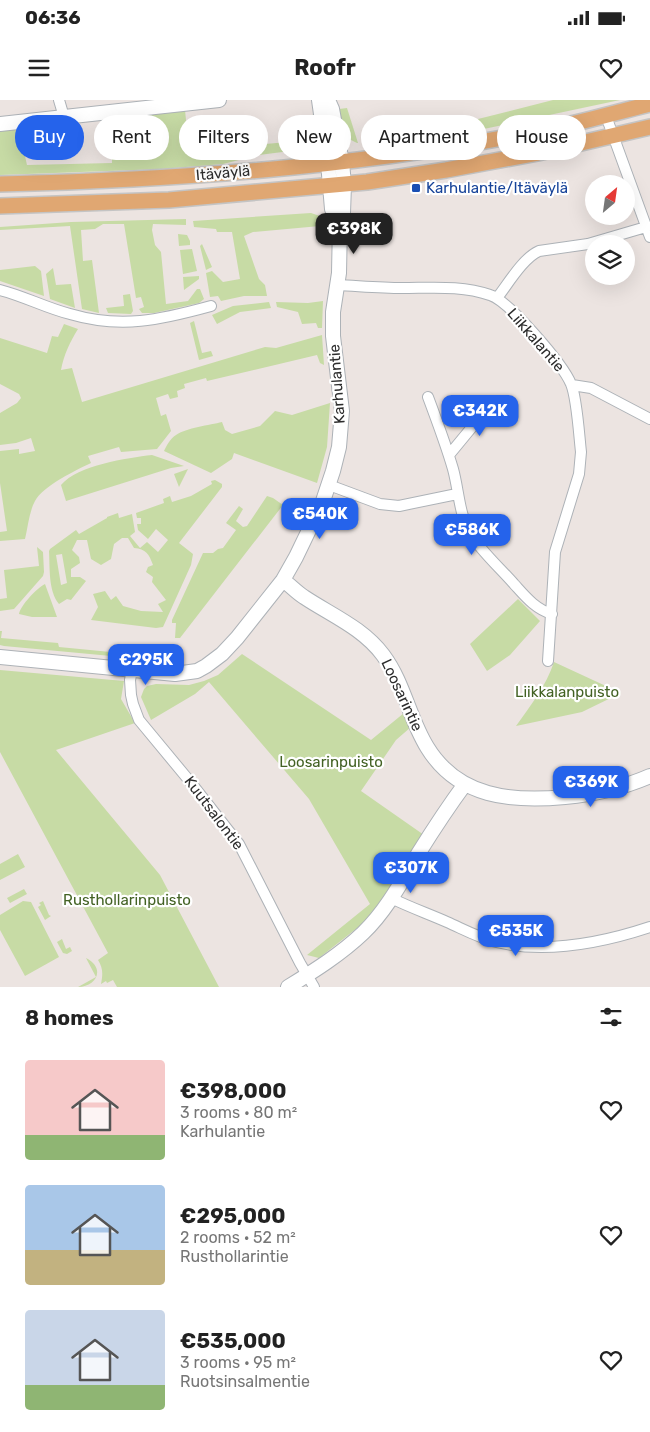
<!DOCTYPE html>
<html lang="en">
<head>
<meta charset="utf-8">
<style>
  :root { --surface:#fff; --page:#f2f2f2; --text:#222; --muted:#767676; --accent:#2563eb }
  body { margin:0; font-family:Rubik,sans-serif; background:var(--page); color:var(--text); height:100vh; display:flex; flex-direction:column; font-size:19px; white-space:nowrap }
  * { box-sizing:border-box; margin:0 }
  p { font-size:16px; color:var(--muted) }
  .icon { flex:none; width:28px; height:28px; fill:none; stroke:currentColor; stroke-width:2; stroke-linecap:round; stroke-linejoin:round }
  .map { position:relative; height:887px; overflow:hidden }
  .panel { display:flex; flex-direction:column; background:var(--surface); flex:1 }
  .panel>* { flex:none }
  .guide { position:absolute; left:15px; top:15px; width:620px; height:45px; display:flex; gap:10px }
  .needle { width:32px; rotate:29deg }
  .fabs { position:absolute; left:585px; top:75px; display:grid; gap:10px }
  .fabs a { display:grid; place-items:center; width:50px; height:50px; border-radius:50%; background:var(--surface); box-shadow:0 5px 20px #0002; font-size:25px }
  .price { position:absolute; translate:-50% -42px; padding:0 11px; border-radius:10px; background:var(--accent); color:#fff; font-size:16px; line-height:32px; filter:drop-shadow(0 1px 2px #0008) }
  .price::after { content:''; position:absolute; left:50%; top:30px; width:15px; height:11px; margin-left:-8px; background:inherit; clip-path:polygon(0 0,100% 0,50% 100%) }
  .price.active { background:#222; color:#fff }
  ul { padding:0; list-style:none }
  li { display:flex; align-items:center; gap:15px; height:125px; padding:0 25px }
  li span { display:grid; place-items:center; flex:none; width:140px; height:100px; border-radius:5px; color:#555 }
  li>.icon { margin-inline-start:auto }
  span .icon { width:60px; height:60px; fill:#fffc; stroke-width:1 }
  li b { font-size:21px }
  h2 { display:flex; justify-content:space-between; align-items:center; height:60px; padding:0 25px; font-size:21px }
  .pill { padding:0 18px; border-radius:22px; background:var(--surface); box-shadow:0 5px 20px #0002; font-size:18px; line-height:45px }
  .pill.active { background:var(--accent); color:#fff }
  .status { display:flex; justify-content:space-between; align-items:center; height:35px; padding:0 25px; background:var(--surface); direction:ltr }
  .status svg { height:14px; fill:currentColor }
  header { display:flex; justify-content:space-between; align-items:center; height:65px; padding:0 25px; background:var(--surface); font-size:22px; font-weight:700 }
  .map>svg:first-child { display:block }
  .green { fill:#c7dba5; fill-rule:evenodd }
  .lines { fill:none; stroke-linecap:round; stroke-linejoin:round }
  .street-casing { stroke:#adb2b7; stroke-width:12 }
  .secondary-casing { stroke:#adb2b7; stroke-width:16 }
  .primary-casing { stroke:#c4c4c4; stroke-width:18 }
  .street { stroke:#fff; stroke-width:10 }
  .secondary { stroke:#fff; stroke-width:14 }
  .primary { stroke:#e0a772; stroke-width:15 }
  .transit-dot { fill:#1a4fb4; stroke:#fff; stroke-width:2 }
  .labels { text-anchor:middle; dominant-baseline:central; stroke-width:4.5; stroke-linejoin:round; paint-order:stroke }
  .street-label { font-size:15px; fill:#2d2d2d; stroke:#fff }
  .transit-label { font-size:15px; fill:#164399; stroke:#fff; text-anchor:start }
  .park-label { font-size:15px; fill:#436224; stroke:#fff }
</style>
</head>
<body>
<div class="status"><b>06:36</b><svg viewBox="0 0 49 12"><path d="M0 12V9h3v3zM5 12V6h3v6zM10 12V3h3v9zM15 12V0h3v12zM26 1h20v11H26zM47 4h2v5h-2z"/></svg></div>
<header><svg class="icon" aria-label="menu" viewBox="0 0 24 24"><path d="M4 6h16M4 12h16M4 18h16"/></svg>Roofr<svg class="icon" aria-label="heart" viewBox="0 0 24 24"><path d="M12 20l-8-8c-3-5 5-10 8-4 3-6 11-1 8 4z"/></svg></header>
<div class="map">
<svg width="650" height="887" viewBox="0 0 650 887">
  <rect width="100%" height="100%" fill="#ece4e1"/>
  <!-- green -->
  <path class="green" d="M553,0H620L479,30L413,41L409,46L370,52L366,38L470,21Z
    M347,8L358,43H357L345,37L339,9Z
    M185,10L189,51L299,41L298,50L259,55L223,64L161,69L0,75V31L19,29L27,65L112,63L111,17Z
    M315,14L319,40L310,49L306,17Z
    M311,113L323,117L328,126L329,140H323L320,126L253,132L244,136L259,179L265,185L267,196H244L221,201L218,196L210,197L206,173L212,171L223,182L240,179L232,132H217L216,129L194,127L193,121Z
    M186,119V125L153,124L152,130L155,145L161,152L166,204L188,201L197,189H200L204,199L199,203L154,213H142L139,209L144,207L141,197L136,198L124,124H103L95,129L81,130L83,161L92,160L99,213L82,209L70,126L0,130V127L71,122Z
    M178,134L187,135L190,141V145L179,146Z
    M202,144L212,167L206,170L200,146Z
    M192,149L197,171L183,174L180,150Z
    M35,166L41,171L44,196L0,181V170Z
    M53,168L56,185L71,184L75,208L50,199L46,174Z
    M199,176V179L184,190L183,177Z
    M130,194L133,211L131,214L108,213L106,208L124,206L123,195Z
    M323,201L322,228H318L316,223L302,224L298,212L277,207L276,202L308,203Z
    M269,202L271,208L240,212L217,224L212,215L233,206Z
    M194,221L202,253L211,251L213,256L199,260L190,223Z
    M64,224L78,229C70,242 64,254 61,270L72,268L82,302L265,247L276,248L322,235L324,265L320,263L317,255L207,281L206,278L184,284L185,288L177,291L178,297L170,299L168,294L156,298L161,316L166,314L171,331L157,349L121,352L119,347L88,356L91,363C76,370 43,386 35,401C29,412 28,427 25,439L0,441V432L7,431L0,383V351L19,349V354L35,351L31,338L16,343L0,345V313L17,303L21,298L19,294L0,284V238L47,253L52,236L58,237Z
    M330,303L327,347L317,383L234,353L232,359L211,373L164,351C167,345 170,339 176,335C186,328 210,325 222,322L225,330L232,334L260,326L275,311L292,315Z
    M152,355L184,366L171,368L66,401L61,385C78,365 127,358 152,355Z
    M188,369L179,387L174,374Z
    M215,380L222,384V387L179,443L193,454L191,465L163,527L156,528L91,520L98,507L93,494L105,491L111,500L116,496L123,506L141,511L163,512L158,504L166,500L152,482L153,477L146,472L148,467L153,465C149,454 146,449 134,448L128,438H122L114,444L111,459L101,465L91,459L87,440H77L72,450L79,457L80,463L71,469V477H80L86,481L71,500L67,499L59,504C48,491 50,467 49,451L50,449L76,430L79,434L107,418V417L118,413L119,418L132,414L135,432L130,436L140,448L147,442L158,452L168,440L156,429L148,439L138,430L137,424H141V418H137L136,413L164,403L163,399L170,396L172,402L191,396L212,384L211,381ZM62,454L67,483L61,485L56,455Z
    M267,396L273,398L283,405L180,538H175L176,523H172V520L203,453H213L218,449L223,448L236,430L226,423L239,406L243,409L236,421L243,427L247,426Z
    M37,447L43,452L44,472L43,476L14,509L0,511V499L7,498L4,470L39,466Z
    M45,484L57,517H32L19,514C21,505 36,489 45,484Z
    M518,499L540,521L510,555L487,571L470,544Z
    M0,531H2L1,538L58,543L59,547L152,556L154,560L4,546L0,545Z
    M242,554L371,640L404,613L411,627L396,640L361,691L424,735L374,811L361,825L319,858L307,855L370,804L309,699L209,582L195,594L151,620L141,597L144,589L147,586L156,584L189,585L204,581L218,575Z
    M554,562L621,593L582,612L516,626C531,605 546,586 554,562Z
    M0,570L124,581L121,599L135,623L56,650L160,775L219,887H117L113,880L107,883L106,881L101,884C103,874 103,868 98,860L108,853L0,652Z
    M18,754L25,767L0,780V764Z
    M24,789L27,794L10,803L7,798Z
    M23,801L31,802L59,857L25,876L0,830V815Z
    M43,801L49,815L51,816L45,820L38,807L41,805L39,803Z
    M62,839L66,849L70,847L72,851L67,854L63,853L57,842Z
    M86,858C107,869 95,887 78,887L96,877Z"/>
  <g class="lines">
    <!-- street casing -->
    <g class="street-casing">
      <path id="street" d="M59,0L64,17
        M606,16L650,137
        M338,185C359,186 381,188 402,188C431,188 462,185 490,195C509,201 563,264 571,284C577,298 579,335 581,352L579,374L555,452L548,561
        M0,190C24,196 46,208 70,214C121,229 160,220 211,206
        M497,198C508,184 523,158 539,151L588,144L646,127
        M572,285L591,288L650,319
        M428,297C437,321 446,345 453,369C459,391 459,415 471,435C483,453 500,468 514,484C525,496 535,509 552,514
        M449,355L491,304
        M329,385L380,404L399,406L457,394
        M132,570L130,580L131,595L133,604L139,620L192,684L239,744L300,863L314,887
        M391,798C409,807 429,814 447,822C463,829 479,838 496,842C547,854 602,843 650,827"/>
    </g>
    <!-- secondary casing -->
    <g class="secondary-casing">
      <path id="secondary" d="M319,0L328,63L332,109L340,124
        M0,24L219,0
        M283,480C290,485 296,492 304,497C331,515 363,528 383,555C404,583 409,618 427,647C458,698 512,702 565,697C595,694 623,688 650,676
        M0,557L175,574L197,571L206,566L222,554L237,538L283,480L296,457L323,401L333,371L339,347L342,311L333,236V212L339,173L340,124L343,113L344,85L342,62L332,9L328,0
        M288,887C314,871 341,854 363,833C386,811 402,781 418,754C433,730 448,707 465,684"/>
    </g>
    <!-- primary casing -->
    <g class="primary-casing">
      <path id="primary" d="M0,84C177,80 354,67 529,33C570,26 610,14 650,4
        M0,106L169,100L367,82L446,70L538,53L650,27"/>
    </g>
    <!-- street -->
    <use href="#street" class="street"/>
    <!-- secondary -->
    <use href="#secondary" class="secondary"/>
    <!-- primary -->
    <use href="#primary" class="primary"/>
  </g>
  <!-- markers -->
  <rect class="transit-dot" x="411" y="83" width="10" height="10" rx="2.5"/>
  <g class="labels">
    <!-- street labels -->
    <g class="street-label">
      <text transform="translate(223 73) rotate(-5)">Itäväylä</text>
      <text transform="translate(536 240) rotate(49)">Liikkalantie</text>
      <text transform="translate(337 284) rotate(-94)">Karhulantie</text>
      <text transform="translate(402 595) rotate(65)">Loosarintie</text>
      <text transform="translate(214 713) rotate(53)">Kuutsalontie</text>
    </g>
    <!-- transit labels -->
    <g class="transit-label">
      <text x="426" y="88">Karhulantie/Itäväylä</text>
    </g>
    <!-- park labels -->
    <g class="park-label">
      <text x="567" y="592">Liikkalanpuisto</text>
      <text x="331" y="662">Loosarinpuisto</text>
      <text x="127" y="800">Rusthollarinpuisto</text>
    </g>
  </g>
</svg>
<div class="fabs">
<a><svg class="needle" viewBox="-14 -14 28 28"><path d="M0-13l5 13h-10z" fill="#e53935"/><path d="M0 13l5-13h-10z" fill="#767676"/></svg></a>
<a><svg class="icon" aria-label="layers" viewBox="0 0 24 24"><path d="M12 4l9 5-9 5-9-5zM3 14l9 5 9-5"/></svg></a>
</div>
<b class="price active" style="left:354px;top:155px">€398K</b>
<b class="price" style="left:480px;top:337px">€342K</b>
<b class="price" style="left:320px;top:440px">€540K</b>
<b class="price" style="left:472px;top:456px">€586K</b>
<b class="price" style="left:146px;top:586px">€295K</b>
<b class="price" style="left:591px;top:708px">€369K</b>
<b class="price" style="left:411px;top:794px">€307K</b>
<b class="price" style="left:516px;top:857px">€535K</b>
<div class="guide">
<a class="pill active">Buy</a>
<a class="pill">Rent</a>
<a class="pill">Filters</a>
<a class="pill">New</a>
<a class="pill">Apartment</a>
<a class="pill">House</a>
</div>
</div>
<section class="panel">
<h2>8 homes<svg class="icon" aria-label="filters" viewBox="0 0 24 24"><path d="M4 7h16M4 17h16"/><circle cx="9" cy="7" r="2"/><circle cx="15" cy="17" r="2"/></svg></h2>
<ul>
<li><span style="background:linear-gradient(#f6c9c9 75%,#8fb573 0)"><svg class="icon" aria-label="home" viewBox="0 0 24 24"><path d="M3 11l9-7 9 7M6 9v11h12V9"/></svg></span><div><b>€398,000</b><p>3 rooms · 80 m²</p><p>Karhulantie</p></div><svg class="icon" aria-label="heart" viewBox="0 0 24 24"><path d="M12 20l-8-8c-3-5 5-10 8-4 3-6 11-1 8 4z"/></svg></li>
<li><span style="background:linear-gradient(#a9c7e8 65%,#c2b280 0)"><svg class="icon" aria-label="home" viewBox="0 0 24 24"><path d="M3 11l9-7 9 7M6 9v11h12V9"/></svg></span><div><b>€295,000</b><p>2 rooms · 52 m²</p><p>Rusthollarintie</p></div><svg class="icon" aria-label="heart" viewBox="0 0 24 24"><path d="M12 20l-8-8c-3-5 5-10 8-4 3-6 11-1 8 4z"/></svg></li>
<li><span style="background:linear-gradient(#c9d6e8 75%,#8fb573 0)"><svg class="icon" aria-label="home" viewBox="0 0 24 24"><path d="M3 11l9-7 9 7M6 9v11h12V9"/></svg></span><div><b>€535,000</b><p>3 rooms · 95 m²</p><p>Ruotsinsalmentie</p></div><svg class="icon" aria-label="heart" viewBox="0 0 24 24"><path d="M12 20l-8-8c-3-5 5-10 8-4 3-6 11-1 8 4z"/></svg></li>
</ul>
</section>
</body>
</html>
